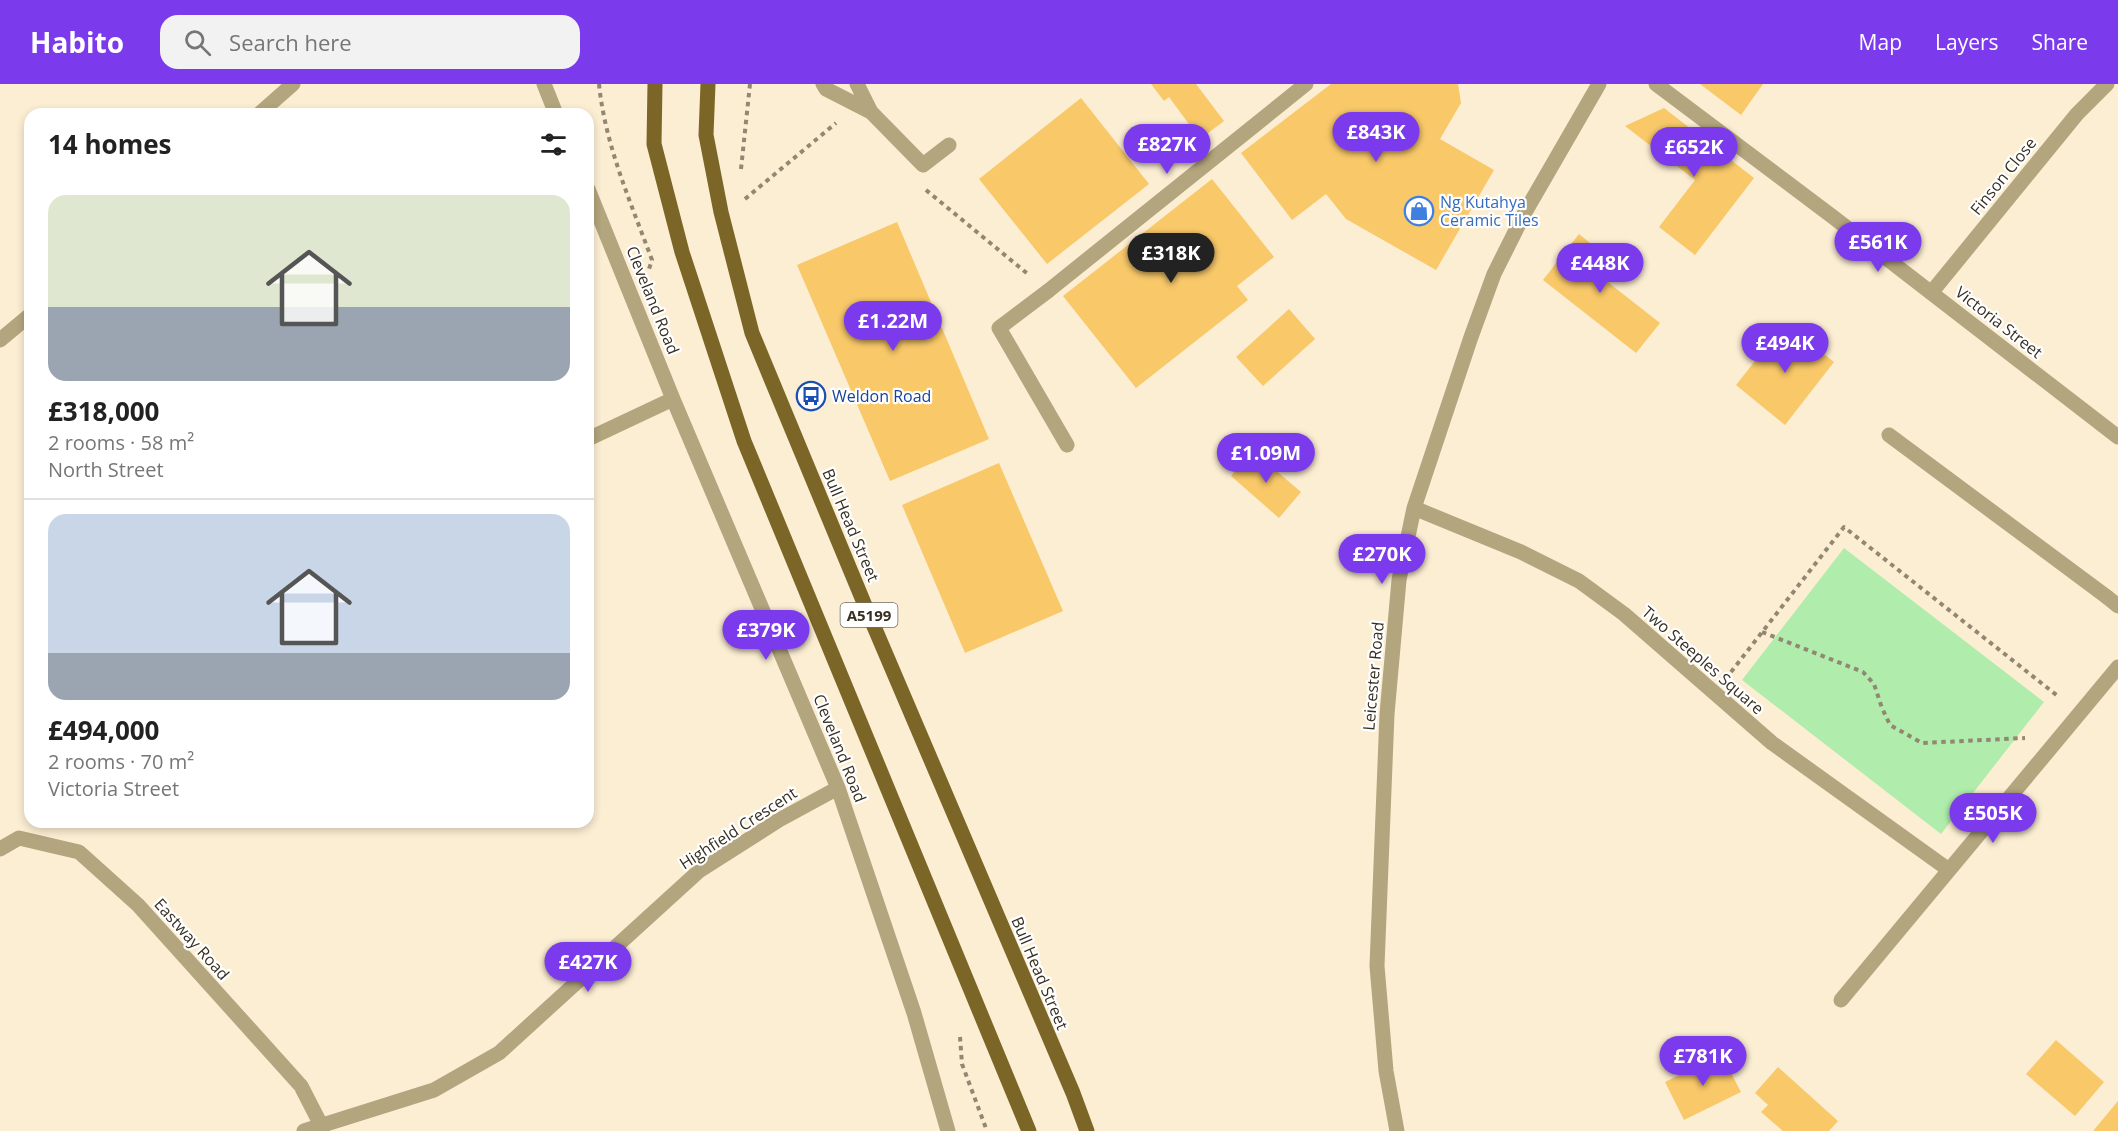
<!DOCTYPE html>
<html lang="en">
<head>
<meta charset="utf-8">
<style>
  :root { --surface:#fff; --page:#f2f2f2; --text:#222; --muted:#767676; --line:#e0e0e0; --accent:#7c3aed }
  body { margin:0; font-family:"Open Sans",sans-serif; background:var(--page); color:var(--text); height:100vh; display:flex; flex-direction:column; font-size:22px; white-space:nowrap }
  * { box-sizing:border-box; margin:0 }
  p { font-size:20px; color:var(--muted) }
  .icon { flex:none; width:33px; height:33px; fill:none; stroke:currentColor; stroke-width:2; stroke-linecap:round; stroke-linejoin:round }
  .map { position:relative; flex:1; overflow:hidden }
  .side { position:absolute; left:24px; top:24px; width:570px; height:720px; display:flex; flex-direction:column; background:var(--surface); border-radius:18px; box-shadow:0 3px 9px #0003 }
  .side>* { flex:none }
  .price { position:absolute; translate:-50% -51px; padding:0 14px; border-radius:21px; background:var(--accent); color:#fff; font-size:20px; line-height:39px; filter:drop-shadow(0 2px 3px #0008) }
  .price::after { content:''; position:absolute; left:50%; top:36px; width:18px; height:14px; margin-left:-9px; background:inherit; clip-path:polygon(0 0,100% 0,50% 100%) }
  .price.current { background:#222; color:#fff }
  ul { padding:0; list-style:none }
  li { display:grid; align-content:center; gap:12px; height:318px; padding:0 24px }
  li+li { border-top:2px solid var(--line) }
  li span { display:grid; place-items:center; height:186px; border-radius:18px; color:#555 }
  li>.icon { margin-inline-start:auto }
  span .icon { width:108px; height:108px; fill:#fffc; stroke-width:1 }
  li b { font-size:26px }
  h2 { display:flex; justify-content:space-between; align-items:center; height:72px; padding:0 24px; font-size:26px }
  header { display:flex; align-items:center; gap:36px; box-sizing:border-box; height:84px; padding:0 30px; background:var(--accent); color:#fff }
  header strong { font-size:28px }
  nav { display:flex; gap:33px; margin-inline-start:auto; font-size:21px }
  .search { width:420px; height:54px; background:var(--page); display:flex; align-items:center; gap:15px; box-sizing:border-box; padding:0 21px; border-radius:18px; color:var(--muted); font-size:22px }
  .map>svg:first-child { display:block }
  .green { fill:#b0edac }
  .building { fill:#f8c869 }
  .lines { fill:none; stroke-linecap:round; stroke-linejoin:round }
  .path { stroke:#918773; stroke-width:4; stroke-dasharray:4.5 4.5; stroke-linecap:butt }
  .lane { stroke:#b3a57d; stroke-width:15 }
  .street { stroke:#b3a57d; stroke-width:15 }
  .primary { stroke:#7b6627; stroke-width:15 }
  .labels { text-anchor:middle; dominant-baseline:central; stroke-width:4.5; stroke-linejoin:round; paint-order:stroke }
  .shield { fill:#fff; stroke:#726d64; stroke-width:1.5 }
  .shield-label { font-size:15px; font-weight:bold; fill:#362f22 }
  .street-label { font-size:16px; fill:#362f22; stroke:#fff }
  .shop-label { font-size:16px; fill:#366cbe; stroke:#fff; text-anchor:start }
  .transit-label { font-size:16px; fill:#164399; stroke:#fff; text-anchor:start }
</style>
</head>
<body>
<header>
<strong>Habito</strong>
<div class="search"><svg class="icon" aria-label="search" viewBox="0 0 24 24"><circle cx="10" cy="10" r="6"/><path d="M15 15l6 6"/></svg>Search here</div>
<nav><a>Map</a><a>Layers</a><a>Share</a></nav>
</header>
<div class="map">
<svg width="2118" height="1047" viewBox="0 0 2118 1047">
  <rect width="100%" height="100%" fill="#fceed3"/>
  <!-- green -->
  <path class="green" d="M1844,464L2044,618L1941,750L1742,596Z"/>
  <!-- building -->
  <path class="building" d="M1151,0H1196L1224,37L1200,55L1169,13L1164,17Z
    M1331,0H1458L1461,19L1440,55L1494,86L1436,186L1346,135L1326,110L1292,136L1241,69Z
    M1700,0H1763L1741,31Z
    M1081,14L1149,100L1047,180L979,95Z
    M1664,24L1754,94L1695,171L1659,143L1695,96L1625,42Z
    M1212,95L1274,173L1237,202L1248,216L1136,304L1063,212Z
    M897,138L989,355L890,397L797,181Z
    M1579,150L1612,177L1600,192L1660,239L1636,269L1543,196Z
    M1289,225L1315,255L1263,302L1236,273Z
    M1785,239L1834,278L1785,341L1736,301Z
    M1253,367L1301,408L1279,434L1231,392Z
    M999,379L1063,527L965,569L902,421Z
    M2056,956L2104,998L2075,1032L2026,990Z
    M1721,970L1741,1008L1684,1036L1665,998Z
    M1778,983L1838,1037L1829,1047H1783L1761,1028L1768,1021L1755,1009Z
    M2118,1017V1047H2093Z"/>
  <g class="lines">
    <!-- path -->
    <path class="path" d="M599,0C605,61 631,119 652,176L649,185
      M741,85L750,0
      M926,106L1029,191
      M745,115L836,39
      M1762,548L1863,588L1874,600L1882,624L1890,641L1922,659L2025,654
      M1731,588L1844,443L2059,613
      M960,953L962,980L987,1047"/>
    <!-- lane -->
    <path class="lane" d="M823,0L826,5L871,28L923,81L949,61
      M857,0L871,28
      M1048,207L999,244L1067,361
      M1889,351L2107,513"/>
    <!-- street -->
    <path class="street" d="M544,0L556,30
      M1656,0L1833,133L2118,353
      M259,30L293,0
      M588,105L673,315L838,704L914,929L948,1047
      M1048,207L1306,0
      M1931,209L2077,30L2107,0
      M0,256L30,231
      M588,355L673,315
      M1414,424L1521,468L1579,497L1624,530L1772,659L1949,786
      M2107,513L2118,522
      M0,765L19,754L79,768L138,821L301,1002L321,1041
      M1841,916L2118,583
      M304,1047L434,1006L499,969L699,787L779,736L838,704
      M1397,1047L1386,987L1377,882L1387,630L1399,496L1414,424L1471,253L1494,190L1524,130L1599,0"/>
    <!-- primary -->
    <path class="primary" d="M655,0L654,60L682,168L744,357L1029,1047
      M708,0L706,51L721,128L752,249L864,519L1073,1009L1087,1047"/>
  </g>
  <!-- icons -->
  <defs>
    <g id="shop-ring" transform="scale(1.5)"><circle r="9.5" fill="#fff" stroke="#3f7fe0" stroke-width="1.5"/><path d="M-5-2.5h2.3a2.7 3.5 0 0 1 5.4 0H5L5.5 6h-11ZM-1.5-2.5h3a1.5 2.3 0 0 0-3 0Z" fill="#3f7fe0"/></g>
    <g id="bus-ring" transform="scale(1.5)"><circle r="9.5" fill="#fff" stroke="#1a4fb4" stroke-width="1.5"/><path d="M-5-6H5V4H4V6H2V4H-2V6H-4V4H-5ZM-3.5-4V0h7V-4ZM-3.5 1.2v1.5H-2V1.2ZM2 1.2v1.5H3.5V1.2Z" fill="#1a4fb4"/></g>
  </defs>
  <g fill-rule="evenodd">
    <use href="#shop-ring" x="1419" y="127"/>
    <use href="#bus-ring" x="811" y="312"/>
  </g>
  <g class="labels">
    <!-- shield labels -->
    <rect class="shield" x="840.5" y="519" width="57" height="24" rx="4.5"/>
    <g class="shield-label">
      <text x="869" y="531">A5199</text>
    </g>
    <!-- street labels -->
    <g class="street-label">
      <text transform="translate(2003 92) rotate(-51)">Finson Close</text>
      <text transform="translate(653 216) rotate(68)">Cleveland Road</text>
      <text transform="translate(1999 238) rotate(38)">Victoria Street</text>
      <text transform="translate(851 441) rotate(67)">Bull Head Street</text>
      <text transform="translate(1703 576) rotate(41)">Two Steeples Square</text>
      <text transform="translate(1373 592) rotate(-85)">Leicester Road</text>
      <text transform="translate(840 664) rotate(68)">Cleveland Road</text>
      <text transform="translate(738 744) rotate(-33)">Highfield Crescent</text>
      <text transform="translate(192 855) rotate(48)">Eastway Road</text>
      <text transform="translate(1040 889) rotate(67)">Bull Head Street</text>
    </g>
    <!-- shop labels -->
    <g class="shop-label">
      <text x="1440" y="118">Ng Kutahya<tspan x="1440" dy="18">Ceramic Tiles</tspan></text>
    </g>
    <!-- transit labels -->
    <g class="transit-label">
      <text x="832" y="312">Weldon Road</text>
    </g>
  </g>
</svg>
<b class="price" style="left:1376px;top:79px">£843K</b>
<b class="price" style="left:1167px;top:91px">£827K</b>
<b class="price" style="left:1694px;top:94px">£652K</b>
<b class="price" style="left:1878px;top:189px">£561K</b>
<b class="price current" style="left:1171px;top:200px">£318K</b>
<b class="price" style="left:1600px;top:210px">£448K</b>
<b class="price" style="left:893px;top:268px">£1.22M</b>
<b class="price" style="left:1785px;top:290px">£494K</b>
<b class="price" style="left:1266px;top:400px">£1.09M</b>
<b class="price" style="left:1382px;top:501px">£270K</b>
<b class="price" style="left:766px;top:577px">£379K</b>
<b class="price" style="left:1993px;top:760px">£505K</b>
<b class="price" style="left:588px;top:909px">£427K</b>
<b class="price" style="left:1703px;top:1003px">£781K</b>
<section class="side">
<h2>14 homes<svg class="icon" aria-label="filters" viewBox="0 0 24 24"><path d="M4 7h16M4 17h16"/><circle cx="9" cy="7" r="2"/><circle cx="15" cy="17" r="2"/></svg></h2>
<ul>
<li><span style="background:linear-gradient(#dfe7d0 60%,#9aa5b1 0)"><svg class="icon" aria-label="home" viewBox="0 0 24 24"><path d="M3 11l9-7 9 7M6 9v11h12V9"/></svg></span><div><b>£318,000</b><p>2 rooms · 58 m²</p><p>North Street</p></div></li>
<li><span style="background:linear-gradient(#c9d6e8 75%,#9aa5b1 0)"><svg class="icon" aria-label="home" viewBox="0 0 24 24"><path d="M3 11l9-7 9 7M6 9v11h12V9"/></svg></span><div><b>£494,000</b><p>2 rooms · 70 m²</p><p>Victoria Street</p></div></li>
</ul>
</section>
</div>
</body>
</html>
